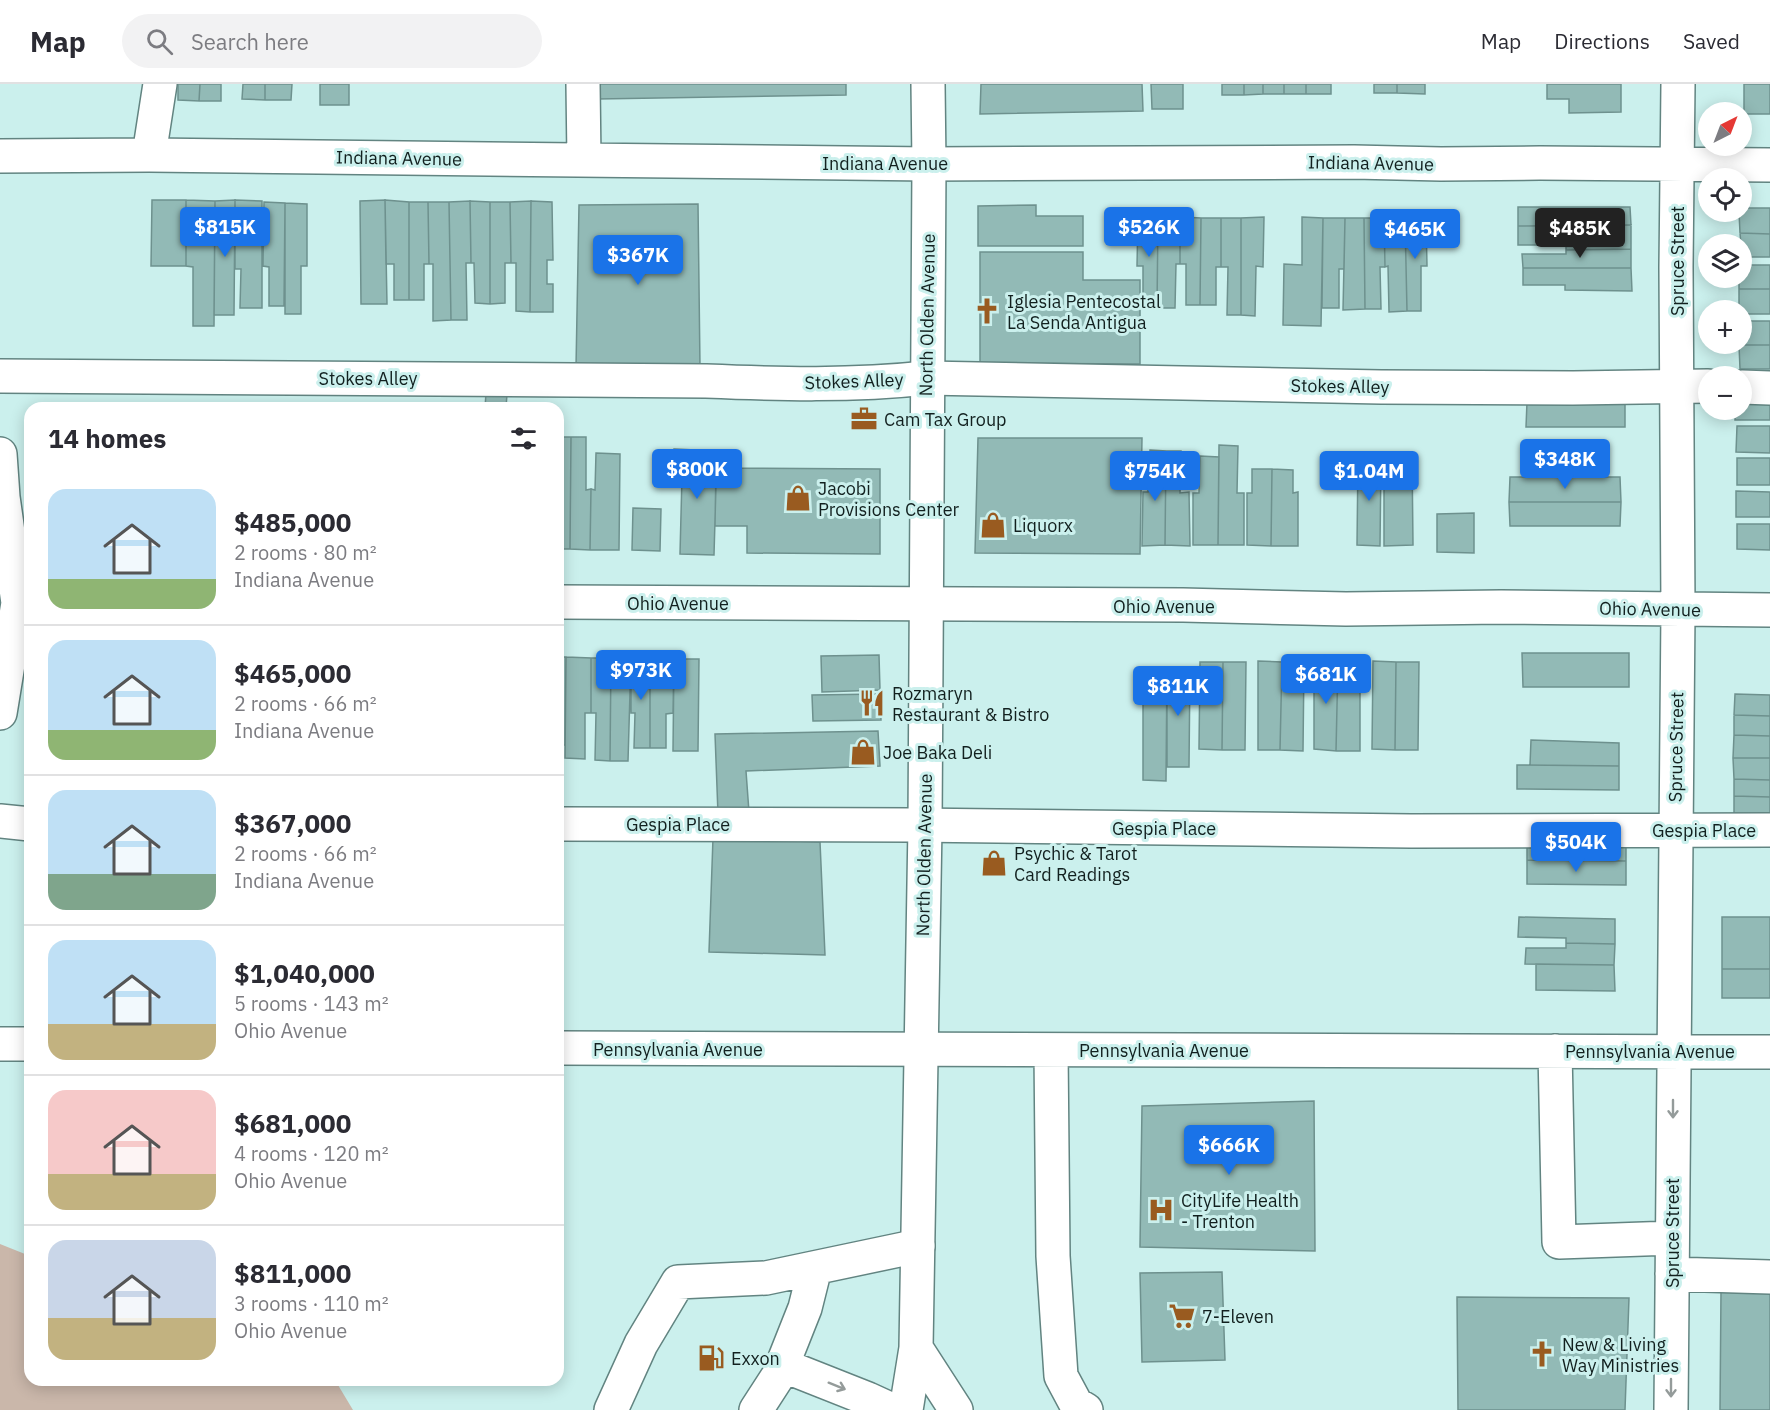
<!DOCTYPE html>
<html lang="en">
<head>
<meta charset="utf-8">
<style>
  :root { --surface:#fff; --page:#f2f2f3; --text:#2b2b33; --muted:#7c7c81; --line:#e1e1e2; --accent:#1a73e8 }
  body { margin:0; font-family:"IBM Plex Sans",sans-serif; background:var(--page); color:var(--text); height:100vh; display:flex; flex-direction:column; font-size:22px; white-space:nowrap }
  * { box-sizing:border-box; margin:0 }
  p { font-size:20px; color:var(--muted) }
  .icon { flex:none; width:33px; height:33px; fill:none; stroke:currentColor; stroke-width:2; stroke-linecap:round; stroke-linejoin:round }
  .map { position:relative; flex:1; overflow:hidden }
  .side { position:absolute; left:24px; top:318px; width:540px; height:984px; display:flex; flex-direction:column; background:var(--surface); border-radius:18px; box-shadow:0 3px 15px #0003 }
  .side>* { flex:none }
  .needle { width:39px; rotate:42deg }
  .buttons { position:absolute; left:1698px; top:18px; display:grid; gap:12px }
  .buttons a { display:grid; place-items:center; width:54px; height:54px; border-radius:50%; background:var(--surface); box-shadow:0 3px 15px #0003; font-size:30px }
  .price { position:absolute; translate:-50% -51px; padding:0 14px; border-radius:6px; background:var(--accent); color:#fff; font-size:20px; line-height:39px; filter:drop-shadow(0 2px 3px #0008) }
  .price::after { content:''; position:absolute; left:50%; top:36px; width:18px; height:14px; margin-left:-9px; background:inherit; clip-path:polygon(0 0,100% 0,50% 100%) }
  .price.on { background:#222; color:#fff }
  ul { padding:0; list-style:none }
  li { display:flex; align-items:center; gap:18px; height:150px; padding:0 24px }
  li+li { border-top:2px solid var(--line) }
  li span { display:grid; place-items:center; flex:none; width:168px; height:120px; border-radius:18px; color:#555 }
  li>.icon { margin-inline-start:auto }
  span .icon { width:72px; height:72px; fill:#fffc; stroke-width:1 }
  li b { font-size:26px }
  h2 { display:flex; justify-content:space-between; align-items:center; height:72px; padding:0 24px; font-size:26px }
  header { display:flex; align-items:center; gap:36px; box-sizing:border-box; height:84px; padding:0 30px; background:var(--surface); border-bottom:2px solid var(--line) }
  header strong { font-size:28px }
  nav { display:flex; gap:33px; margin-inline-start:auto; font-size:21px }
  .search { width:420px; height:54px; background:var(--page); display:flex; align-items:center; gap:15px; box-sizing:border-box; padding:0 21px; border-radius:33px; color:var(--muted); font-size:22px }
  .map>svg:first-child { display:block }
  .green { fill:#cab7aa }
  .building { fill:#92bab6; stroke:#6e918e; stroke-width:1.5 }
  .lines { fill:none; stroke-linecap:round; stroke-linejoin:round }
  .minor-casing { stroke:#628481; stroke-width:36 }
  .major-casing { stroke:#628481; stroke-width:36 }
  .minor { stroke:#fff; stroke-width:33 }
  .major { stroke:#fff; stroke-width:33 }
  .oneway { stroke:#949b9a }
  .labels { text-anchor:middle; dominant-baseline:central; stroke-width:6; stroke-linejoin:round; paint-order:stroke }
  .street-label { font-size:18px; fill:#12201f; stroke:#cbf0ed }
  .poi-label { font-size:18px; fill:#12201f; stroke:#cbf0ed; text-anchor:start }
</style>
</head>
<body>
<header>
<strong>Map</strong>
<div class="search"><svg class="icon" aria-label="search" viewBox="0 0 24 24"><circle cx="10" cy="10" r="6"/><path d="M15 15l6 6"/></svg>Search here</div>
<nav><a>Map</a><a>Directions</a><a>Saved</a></nav>
</header>
<div class="map">
<svg width="1770" height="1326" viewBox="0 0 1770 1326">
  <rect width="100%" height="100%" fill="#cbf0ed"/>
  <!-- green -->
  <path class="green" d="M0,1160L30,1172V1296H335L353,1326H0Z"/>
  <!-- building -->
  <path class="building" d="M178,0H200L199,17L178,16Z
    M200,0H221V17H199Z
    M243,0H265V16L242,15Z
    M265,0H292L291,16H265Z
    M320,0H349V21H320Z
    M598,0H846V11L598,15Z
    M981,0H1142L1143,27L980,30Z
    M1151,0H1183V25H1152Z
    M1222,0H1244V11H1222Z
    M1244,0H1263V10L1244,11Z
    M1263,0H1284V10H1263Z
    M1284,0H1306V10H1284Z
    M1306,0H1331V10H1306Z
    M1374,0H1397V9H1374Z
    M1397,0H1425V10L1397,9Z
    M1547,0H1621V28L1569,29V15H1547Z
    M1744,0H1770V30H1744Z
    M152,116H186V182H151Z
    M186,116L215,117L214,242H193V183L186,182Z
    M235,116L234,231H214L215,117Z
    M235,116L262,117V224H240L241,185H235Z
    M385,116L409,118V216H394V180H386Z
    M385,116L387,220H361L360,117Z
    M470,117L471,179H466L467,236H451L449,118Z
    M470,117L490,118V220L475,219L474,179H471Z
    M531,117L530,228L516,227V179H511L510,118Z
    M531,117L552,118L553,176H547V200H553V228H530Z
    M264,118L285,119L284,222H269V183L263,182Z
    M409,118H428L429,180H424V216H409Z
    M428,118H449L451,236L433,237V180H429Z
    M490,118H510L511,179H505V219L490,220Z
    M285,119L307,120V182H301V230H285Z
    M698,120L700,283H576L579,121Z
    M1036,121V132H1083V162H978V122Z
    M1518,123H1630L1631,141L1518,142Z
    M1742,124H1770V150L1740,149L1739,128H1742Z
    M1138,133H1158L1157,224L1143,223V182H1137Z
    M1158,133H1180V180H1176L1175,224H1157Z
    M1180,133L1201,134L1200,221H1186V180H1180Z
    M1264,133L1263,183L1256,182L1255,232L1241,231V134Z
    M1302,133L1323,134L1321,242L1283,241L1284,180L1302,181Z
    M1201,134H1221V183H1216V221H1200Z
    M1221,134H1241V231H1227L1228,183H1221Z
    M1323,134H1345L1344,185H1339V224H1322Z
    M1345,134H1364L1365,225L1343,226Z
    M1364,134H1384L1385,183H1380L1381,225H1365Z
    M1384,134L1405,135L1407,227L1389,228L1388,182L1385,183Z
    M1426,134L1427,182H1421V227H1407L1405,135Z
    M1631,141V165L1566,166V161H1518V142Z
    M1740,149L1770,150V173H1742Z
    M1631,165V184H1523L1522,170H1566V166Z
    M980,168H1083V196H1140V280L980,279Z
    M1742,181H1770V205H1739V194H1742Z
    M1523,184H1631L1632,207L1565,206V201H1523Z
    M1739,205H1770V230H1742V226H1739Z
    M1742,237H1770V261H1739L1742,260Z
    M1739,261H1770V285H1740Z
    M1742,308H1770V336H1735V326H1742Z
    M486,309L507,310L506,324H485Z
    M1625,311V343H1526L1527,318Z
    M1737,342H1770V369L1736,368Z
    M558,353H571L570,465H558Z
    M571,353H586V406L591,405L590,466L570,465Z
    M978,354H1142L1140,470L975,469Z
    M1219,361L1238,362L1237,409H1244V461H1218Z
    M674,365L717,367L714,471L680,470L682,392H673Z
    M1150,366L1166,367L1165,461L1142,462L1143,408H1148Z
    M1166,367H1181L1180,409L1189,408L1190,462L1165,461Z
    M596,369L620,370L619,466H590L591,405L595,406Z
    M1412,369L1413,461L1384,462V370Z
    M1200,372L1219,373L1218,461H1193V409H1199Z
    M1358,374H1381L1380,462L1357,461Z
    M1737,374H1770V401H1737Z
    M716,384L880,385V470L747,469V442H715Z
    M1252,385H1272L1271,462L1247,461V409H1252Z
    M1272,385L1293,386V409L1298,408V462H1271Z
    M1510,393H1620L1621,418H1509Z
    M1736,407L1770,408V433H1736Z
    M1509,418H1621L1620,442H1510Z
    M633,424L661,425L660,467L632,466Z
    M1474,429V469L1437,468V430Z
    M1737,440H1770V466L1737,465Z
    M1522,569H1629V603H1523Z
    M879,571L880,606L822,608L821,572Z
    M558,573H566L565,661H558Z
    M566,573L591,574V629H585V675L565,674Z
    M591,574H611L610,677L595,676L596,629H591Z
    M611,574H631L628,677H610Z
    M631,574H650V664H634L635,629H631Z
    M650,574L674,575L673,629L666,630V664H650Z
    M674,575H699L698,667H673Z
    M1258,577L1282,578L1280,666H1258Z
    M1373,577L1396,578L1395,666L1372,665Z
    M1200,578H1223L1222,666L1199,665Z
    M1223,578H1246L1245,666H1222Z
    M1282,578L1304,579L1303,667L1280,666Z
    M1314,578H1338L1336,667L1314,665Z
    M1338,578L1360,579V667H1336Z
    M1396,578H1419L1418,666H1395Z
    M1143,583L1167,584L1166,697L1143,696Z
    M1190,583L1189,683H1167V584Z
    M880,610L881,636L813,637L812,611Z
    M1735,610L1770,611V632L1734,631Z
    M1734,631L1770,632V652L1734,651Z
    M878,647L880,682L746,687L749,728L718,730L715,650Z
    M1734,651L1770,652V674H1733Z
    M1531,656L1619,659V682L1530,681Z
    M1733,674H1770V696L1734,695Z
    M1517,681L1619,682V706L1517,705Z
    M1734,695L1770,696V713L1734,712Z
    M1734,712L1770,713V734L1734,733Z
    M1527,752L1626,753V777L1527,776Z
    M713,754L820,758L825,871L709,868Z
    M1527,776L1626,777V801L1527,800Z
    M1519,833L1615,835V860L1566,859V854L1518,853Z
    M1722,833H1770V885H1722Z
    M1566,859L1615,860L1614,881L1525,880L1526,864H1566Z
    M1536,880L1614,881L1615,907L1536,906Z
    M1722,885H1770V914H1722Z
    M1314,1017L1315,1167L1140,1163L1142,1022Z
    M1222,1188L1225,1276L1142,1278L1140,1189Z
    M1721,1207H1770V1326H1720Z
    M1457,1213L1629,1214L1625,1326H1458Z"/>
  <g class="lines">
    <!-- minor casing -->
    <g class="minor-casing">
      <path id="minor" d="M583,0L584,76
        M149,71L160,0
        M0,72L149,71L929,80L1354,78L1441,80L1540,79L1770,81
        M0,292L706,297C779,300 853,302 926,294L1381,303L1573,304L1708,302
        M1742,303L1770,304
        M0,370L3,413L18,519L0,629
        M558,518L1183,521L1346,525L1501,523L1770,526
        M0,737L30,740
        M558,740L913,741L1411,747L1770,746
        M0,960H30
        M558,964L1770,968
        M1051,966L1053,1172L1061,1292L1076,1320L1086,1326
        M1555,967L1559,1158L1672,1154
        M1672,1190L1770,1193
        M782,1281L868,1315L892,1326
        M611,1326L641,1260L678,1198L766,1194L918,1162
        M756,1326L778,1292L805,1224L815,1184
        M1671,1326L1678,526L1676,183L1678,0"/>
    </g>
    <!-- major casing -->
    <g class="major-casing">
      <path id="major" d="M916,1264L956,1326
        M906,1326L916,1264L925,742L929,80L928,0"/>
    </g>
    <!-- minor -->
    <use href="#minor" class="minor"/>
    <!-- major -->
    <use href="#major" class="major"/>
  </g>
  <!-- one-way arrows -->
  <defs><path id="oneway-shaft" d="M-6 0H5M1.5-3L5.5 0L1.5 3" fill="none" stroke-width="1.6" stroke-linecap="round" stroke-linejoin="round" transform="scale(1.5)"/></defs>
  <g class="oneway">
    <use href="#oneway-shaft" transform="translate(1673 1025) rotate(90)"/>
    <use href="#oneway-shaft" transform="translate(837 1302) rotate(22)"/>
    <use href="#oneway-shaft" transform="translate(1671 1304) rotate(90)"/>
  </g>
  <!-- icons -->
  <defs>
    <g id="church-bare" transform="scale(2.07)"><path d="M-1.2-6h2.4v3.5h3.3v2.4h-3.3V6h-2.4V-.1h-3.3v-2.4h3.3Z" fill="#995b20" stroke="#cbf0ed" stroke-width="2.5" paint-order="stroke"/></g>
    <g id="office-bare" transform="scale(2.07)"><path d="M-6-3h4V-5.5h4V-3h4V5H-6ZM-1-4.5V-3h2v-1.5ZM-6 0V1H6V0Z" fill="#995b20" stroke="#cbf0ed" stroke-width="2.5" paint-order="stroke"/></g>
    <g id="shop-bare" transform="scale(2.07)"><path d="M-5-2.5h2.3a2.7 3.5 0 0 1 5.4 0H5L5.5 6h-11ZM-1.5-2.5h3a1.5 2.3 0 0 0-3 0Z" fill="#995b20" stroke="#cbf0ed" stroke-width="2.5" paint-order="stroke"/></g>
    <g id="restaurant-bare" transform="scale(2.07)"><path d="M-5-6h1v4h1v-4h1v4h1v-4h1v5L-1.5 .5V6h-2V.5L-5-1ZM5-6V6H3V1.5H1.5Q1.5-4 5-6Z" fill="#995b20" stroke="#cbf0ed" stroke-width="2.5" paint-order="stroke"/></g>
    <g id="hospital-bare" transform="scale(2.07)"><path d="M-5-5h3v3.5h4V-5h3V5h-3V1.5h-4V5h-3Z" fill="#995b20" stroke="#cbf0ed" stroke-width="2.5" paint-order="stroke"/></g>
    <g id="supermarket-bare" transform="scale(2.07)"><path d="M-6-5.5h2.5l.6 2H6L4.5 2H-2.5L-4.4-4H-6ZM-1.5 3.2a1.3 1.3 0 1 0 .1 0ZM3 3.2a1.3 1.3 0 1 0 .1 0Z" fill="#995b20" stroke="#cbf0ed" stroke-width="2.5" paint-order="stroke"/></g>
    <g id="fuel-bare" transform="scale(2.07)"><path d="M-5.5-6h7V0h2V4h1.3V-2.5L3-4.5l.8-.8L6-3V5H2.5V1h-1V6h-7ZM-4.2-4.7v3.2H.2V-4.7Z" fill="#995b20" stroke="#cbf0ed" stroke-width="2.5" paint-order="stroke"/></g>
  </defs>
  <g fill-rule="evenodd">
    <use href="#church-bare" x="987" y="227"/>
    <use href="#office-bare" x="864" y="335"/>
    <use href="#shop-bare" x="798" y="414"/>
    <use href="#shop-bare" x="993" y="441"/>
    <use href="#restaurant-bare" x="872" y="619"/>
    <use href="#shop-bare" x="863" y="668"/>
    <use href="#shop-bare" x="994" y="779"/>
    <use href="#hospital-bare" x="1161" y="1126"/>
    <use href="#supermarket-bare" x="1182" y="1232"/>
    <use href="#church-bare" x="1542" y="1270"/>
    <use href="#fuel-bare" x="711" y="1274"/>
  </g>
  <g class="labels">
    <!-- street labels -->
    <g class="street-label">
      <text transform="translate(399 74) rotate(1)">Indiana Avenue</text>
      <text x="885" y="79">Indiana Avenue</text>
      <text transform="translate(1371 79) rotate(1)">Indiana Avenue</text>
      <text transform="translate(1677 177) rotate(-90)">Spruce Street</text>
      <text transform="translate(927 231) rotate(-89)">North Olden Avenue</text>
      <text x="368" y="294">Stokes Alley</text>
      <text transform="translate(854 297) rotate(-2)">Stokes Alley</text>
      <text transform="translate(1340 302) rotate(1)">Stokes Alley</text>
      <text x="678" y="519">Ohio Avenue</text>
      <text x="1164" y="522">Ohio Avenue</text>
      <text transform="translate(1650 525) rotate(1)">Ohio Avenue</text>
      <text transform="translate(1676 663) rotate(-89)">Spruce Street</text>
      <text x="678" y="740">Gespia Place</text>
      <text x="1164" y="744">Gespia Place</text>
      <text x="1704" y="746">Gespia Place</text>
      <text transform="translate(924 771) rotate(-89)">North Olden Avenue</text>
      <text x="678" y="965">Pennsylvania Avenue</text>
      <text x="1164" y="966">Pennsylvania Avenue</text>
      <text x="1650" y="967">Pennsylvania Avenue</text>
      <text transform="translate(1672 1149) rotate(-90)">Spruce Street</text>
    </g>
    <!-- poi labels -->
    <g class="poi-label">
      <text x="1007" y="217">Iglesia Pentecostal<tspan x="1007" dy="21">La Senda Antigua</tspan></text>
      <text x="884" y="335">Cam Tax Group</text>
      <text x="818" y="404">Jacobi<tspan x="818" dy="21">Provisions Center</tspan></text>
      <text x="1013" y="441">Liquorx</text>
      <text x="892" y="609">Rozmaryn<tspan x="892" dy="21">Restaurant &amp; Bistro</tspan></text>
      <text x="883" y="668">Joe Baka Deli</text>
      <text x="1014" y="769">Psychic &amp; Tarot<tspan x="1014" dy="21">Card Readings</tspan></text>
      <text x="1181" y="1116">CityLife Health<tspan x="1181" dy="21">- Trenton</tspan></text>
      <text x="1202" y="1232">7-Eleven</text>
      <text x="1562" y="1260">New &amp; Living<tspan x="1562" dy="21">Way Ministries</tspan></text>
      <text x="731" y="1274">Exxon</text>
    </g>
  </g>
</svg>
<div class="buttons">
<a><svg class="needle" viewBox="-14 -14 28 28"><path d="M0-13l5 13h-10z" fill="#e53935"/><path d="M0 13l5-13h-10z" fill="#7c7c81"/></svg></a>
<a><svg class="icon" aria-label="locate" viewBox="0 0 24 24"><circle cx="12" cy="12" r="6"/><path d="M12 2v4M12 18v4M2 12h4M18 12h4"/></svg></a>
<a><svg class="icon" aria-label="layers" viewBox="0 0 24 24"><path d="M12 4l9 5-9 5-9-5zM3 14l9 5 9-5"/></svg></a>
<a>+</a>
<a>−</a>
</div>
<b class="price" style="left:225px;top:174px">$815K</b>
<b class="price" style="left:1149px;top:174px">$526K</b>
<b class="price on" style="left:1580px;top:175px">$485K</b>
<b class="price" style="left:1415px;top:176px">$465K</b>
<b class="price" style="left:638px;top:202px">$367K</b>
<b class="price" style="left:1565px;top:406px">$348K</b>
<b class="price" style="left:697px;top:416px">$800K</b>
<b class="price" style="left:1155px;top:418px">$754K</b>
<b class="price" style="left:1369px;top:418px">$1.04M</b>
<b class="price" style="left:641px;top:617px">$973K</b>
<b class="price" style="left:1326px;top:621px">$681K</b>
<b class="price" style="left:1178px;top:633px">$811K</b>
<b class="price" style="left:1576px;top:789px">$504K</b>
<b class="price" style="left:1229px;top:1092px">$666K</b>
<section class="side">
<h2>14 homes<svg class="icon" aria-label="filters" viewBox="0 0 24 24"><path d="M4 7h16M4 17h16"/><circle cx="9" cy="7" r="2"/><circle cx="15" cy="17" r="2"/></svg></h2>
<ul>
<li><span style="background:linear-gradient(#bfe0f5 75%,#8fb573 0)"><svg class="icon" aria-label="home" viewBox="0 0 24 24"><path d="M3 11l9-7 9 7M6 9v11h12V9"/></svg></span><div><b>$485,000</b><p>2 rooms · 80 m²</p><p>Indiana Avenue</p></div></li>
<li><span style="background:linear-gradient(#bfe0f5 75%,#8fb573 0)"><svg class="icon" aria-label="home" viewBox="0 0 24 24"><path d="M3 11l9-7 9 7M6 9v11h12V9"/></svg></span><div><b>$465,000</b><p>2 rooms · 66 m²</p><p>Indiana Avenue</p></div></li>
<li><span style="background:linear-gradient(#bfe0f5 70%,#7fa58c 0)"><svg class="icon" aria-label="home" viewBox="0 0 24 24"><path d="M3 11l9-7 9 7M6 9v11h12V9"/></svg></span><div><b>$367,000</b><p>2 rooms · 66 m²</p><p>Indiana Avenue</p></div></li>
<li><span style="background:linear-gradient(#bfe0f5 70%,#c2b280 0)"><svg class="icon" aria-label="home" viewBox="0 0 24 24"><path d="M3 11l9-7 9 7M6 9v11h12V9"/></svg></span><div><b>$1,040,000</b><p>5 rooms · 143 m²</p><p>Ohio Avenue</p></div></li>
<li><span style="background:linear-gradient(#f6c9c9 70%,#c2b280 0)"><svg class="icon" aria-label="home" viewBox="0 0 24 24"><path d="M3 11l9-7 9 7M6 9v11h12V9"/></svg></span><div><b>$681,000</b><p>4 rooms · 120 m²</p><p>Ohio Avenue</p></div></li>
<li><span style="background:linear-gradient(#c9d6e8 65%,#c2b280 0)"><svg class="icon" aria-label="home" viewBox="0 0 24 24"><path d="M3 11l9-7 9 7M6 9v11h12V9"/></svg></span><div><b>$811,000</b><p>3 rooms · 110 m²</p><p>Ohio Avenue</p></div></li>
</ul>
</section>
</div>
</body>
</html>
